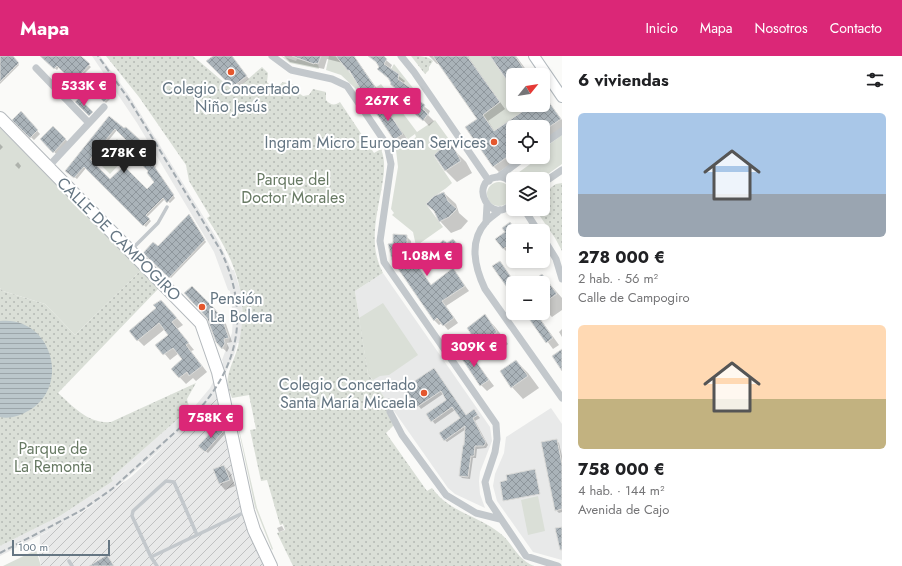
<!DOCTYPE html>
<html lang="es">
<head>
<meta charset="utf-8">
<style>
  :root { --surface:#fff; --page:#f6f6f6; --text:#202124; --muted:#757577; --accent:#db2777 }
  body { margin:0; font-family:Jost,sans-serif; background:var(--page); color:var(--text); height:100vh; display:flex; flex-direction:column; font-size:15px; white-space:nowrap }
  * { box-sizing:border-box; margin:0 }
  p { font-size:13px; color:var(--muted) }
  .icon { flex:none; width:22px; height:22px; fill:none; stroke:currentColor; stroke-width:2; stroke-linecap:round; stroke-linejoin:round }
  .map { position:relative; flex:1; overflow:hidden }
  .panel { display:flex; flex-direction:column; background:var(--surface); width:340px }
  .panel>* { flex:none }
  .needle { width:26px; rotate:60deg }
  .fabs { position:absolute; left:506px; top:12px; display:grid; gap:8px }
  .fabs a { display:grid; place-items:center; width:44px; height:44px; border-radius:6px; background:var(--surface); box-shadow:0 2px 6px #0003; font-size:20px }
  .scale { position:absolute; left:12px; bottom:10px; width:98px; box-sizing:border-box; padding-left:4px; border:2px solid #657683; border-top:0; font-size:11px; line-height:14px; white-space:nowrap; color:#657683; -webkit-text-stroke:3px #fff; paint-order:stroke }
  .price { position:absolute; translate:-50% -34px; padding:0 9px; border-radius:4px; background:var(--accent); color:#fff; font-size:13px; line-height:26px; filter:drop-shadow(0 1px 2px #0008) }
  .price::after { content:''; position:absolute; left:50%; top:24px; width:12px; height:9px; margin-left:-6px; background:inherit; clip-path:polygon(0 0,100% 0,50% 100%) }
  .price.current { background:#222; color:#fff }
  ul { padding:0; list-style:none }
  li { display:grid; align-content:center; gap:8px; height:212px; padding:0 16px }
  li span { display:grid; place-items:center; height:124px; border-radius:6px; color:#555 }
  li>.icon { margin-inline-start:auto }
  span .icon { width:72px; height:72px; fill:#fffc; stroke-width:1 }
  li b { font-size:17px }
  h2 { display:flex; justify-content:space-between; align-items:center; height:48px; padding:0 16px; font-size:17px }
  header { display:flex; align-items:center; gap:24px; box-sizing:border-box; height:56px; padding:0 20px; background:var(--accent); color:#fff }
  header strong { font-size:19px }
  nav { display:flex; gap:22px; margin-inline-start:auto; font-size:14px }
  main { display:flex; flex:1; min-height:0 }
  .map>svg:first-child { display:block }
  .built { fill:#e8e9e9 }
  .industrial { fill:url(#industrial-furrows) }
  .grass { fill:#dadfd7 }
  .park { fill:url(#park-dots) }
  .water { fill:url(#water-rules) }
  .shadow { fill:#0003; fill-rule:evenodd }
  .building { fill:url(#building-cross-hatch); stroke:#dcdcda }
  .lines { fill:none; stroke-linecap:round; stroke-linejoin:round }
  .secondary-casing { stroke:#b3babf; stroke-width:12 }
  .trunk-casing { stroke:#b4b9bd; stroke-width:14 }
  .service { stroke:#c3c8cc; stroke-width:3.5 }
  .minor { stroke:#c3c8cc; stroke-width:7 }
  .secondary { stroke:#fff; stroke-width:10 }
  .trunk { stroke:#fff; stroke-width:12 }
  .rail { stroke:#a2aab0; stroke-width:2; stroke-dasharray:6 3; stroke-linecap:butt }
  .poi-dot { fill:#e4572e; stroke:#fff; stroke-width:1.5 }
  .labels { text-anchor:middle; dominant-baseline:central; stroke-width:4; stroke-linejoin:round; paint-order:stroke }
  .poi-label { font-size:16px; fill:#657683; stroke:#fff; text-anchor:end }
  .park-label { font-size:16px; fill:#687a64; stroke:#fff }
  .street-label { font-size:16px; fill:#657683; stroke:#fff }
</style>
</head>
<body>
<header>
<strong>Mapa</strong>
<nav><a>Inicio</a><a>Mapa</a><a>Nosotros</a><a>Contacto</a></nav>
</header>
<main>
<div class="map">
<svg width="562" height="510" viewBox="0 0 562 510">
  <defs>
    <pattern id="industrial-furrows" width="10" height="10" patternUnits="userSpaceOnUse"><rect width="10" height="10" fill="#e8e9e9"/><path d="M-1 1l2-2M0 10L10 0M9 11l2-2" fill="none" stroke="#c0c1c2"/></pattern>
    <pattern id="park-dots" width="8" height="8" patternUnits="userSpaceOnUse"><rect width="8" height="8" fill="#dadfd7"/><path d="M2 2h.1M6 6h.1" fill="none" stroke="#b4b9b4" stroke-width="1.8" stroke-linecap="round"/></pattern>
    <pattern id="water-rules" width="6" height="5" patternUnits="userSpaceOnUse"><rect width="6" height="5" fill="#bbc7cb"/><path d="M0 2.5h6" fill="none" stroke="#9ca6aa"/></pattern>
    <pattern id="building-cross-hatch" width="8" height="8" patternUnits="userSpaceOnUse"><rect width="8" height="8" fill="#aab3b9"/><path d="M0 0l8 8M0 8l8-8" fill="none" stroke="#8e969c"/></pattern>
  </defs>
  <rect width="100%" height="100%" fill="#fafaf8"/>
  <!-- built -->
  <path class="built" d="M92,0H100L129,39L219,186L232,214H234L241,237L243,272L240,287H237L234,299L216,336L197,360L177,379L106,440L64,467L0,500V490L60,460L113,425L111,422L187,355L190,356L210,332L223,306L222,304L232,277L233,261L230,235L228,234L214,196L137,67Z
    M383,217L490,371L492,385L480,416L479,425L480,438L485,452L455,438L448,432L368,318L355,235Z
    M551,352L562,368V504L533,496L497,445L493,430L495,418L504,397L506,381Z"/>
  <!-- industrial -->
  <path class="industrial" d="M216,336L234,425L245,464L264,510H41L39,498L40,480L86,454L131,421L197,360Z"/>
  <!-- grass -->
  <path class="grass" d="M281,0L296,5L297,3L318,8L319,13L290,7Z
    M329,0L339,1L361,33H356L341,19L326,14Z
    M467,0H490L511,30L513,49H522L518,52L521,57L513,71L494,75L483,59L500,46Z
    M394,8L413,32L412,33L398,23L399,18L391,13Z
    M381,28L417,76L435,64L451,86L434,100L452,127C444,135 434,139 426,148L443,171L416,190L413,176L392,159L394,157L391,153L398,111L396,94L416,81L415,78L408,83L403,78L380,42L378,41L369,48L372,43L368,37Z
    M0,72L141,214L75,279L45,248L3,235L0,232Z
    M562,79V108L541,123H513V125L507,118L511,116L515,119L540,101H543V93Z
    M117,83L130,97L110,118L100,108L102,103L99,100Z
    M487 138a12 12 0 1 1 24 0a12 12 0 1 1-24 0Z
    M383,247L418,299L389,319L380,320L373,324L368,318L359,262Z
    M232,342L257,452L273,493L272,494L255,451Z
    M538,440L545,475L528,479L521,444Z
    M36,494L41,510H3Z"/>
  <!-- park -->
  <path class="park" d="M106,0H193L234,35L262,11L268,17L267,26L271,30H278L283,26L296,29L297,36L303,40L309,39L313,33L326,36V44C330,49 335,50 340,46L374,97L381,93C386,106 384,117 382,130C377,159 368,189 383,217L355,235L368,318L387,345L394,369L386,377L427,435L432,432C449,456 479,460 501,478C513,488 518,504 534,510H293L277,477L285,474L283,468L280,469L267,424L261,425L250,374L256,373L249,339L232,342C230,336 226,327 228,321C230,309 237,298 239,286C250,239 233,201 207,162L210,160L189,125L186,109L139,41Z
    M411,0C420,0 428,0 433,5L429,11V14L425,18Z
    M562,127V195L555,182L535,153H543V137L556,128Z
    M141,214L159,232L58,337C74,351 88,368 111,366L196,327L187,343L190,354L187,355L111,422L113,425L60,460L0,490V232L3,235L45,248L75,279Z"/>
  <!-- water -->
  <path class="water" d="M0,265C52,259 73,333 26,356C19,360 9,363 0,361Z"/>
  <!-- shadow -->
  <path class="shadow" d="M0,0H12L19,9L0,28Z
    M41,0H79L91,11L76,26L59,11L57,14Z
    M215,0H232L249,23L236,33L229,25Z
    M284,0H354L380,37L369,46L354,20L343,7L327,3L324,13L290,6Z
    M375,0H381L392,9L390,13L405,25L403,28L417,40L416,44L430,55L428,59L434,65L429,70L404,43L405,42L380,11Z
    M429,0H468L469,2L505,53L488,65L495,76L527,54L524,49H543V38L562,64V72L543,84V71H513V101H521L499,116L493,110L478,63L440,8H437Z
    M491,0H516L530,19H513V32Z
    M107,31L114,39L106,47L99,39Z
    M382,49L408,84L401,89L395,83Z
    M24,60L40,78L34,84L13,64Z
    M109,61L124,74L126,72L144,90L140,94L156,111L155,112L175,142L170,147L165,143L147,161L151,165L146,171L86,112L77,123L67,115ZM117,74L137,94L156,126L147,135L110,125L91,106Z
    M53,71L69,87L58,100L42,83Z
    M0,88L3,91L0,94Z
    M448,88L466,106L472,117L457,126L445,114Z
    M18,106L21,110L19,113L15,109Z
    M444,137L456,148L459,157L468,165L461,173L451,177L440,165Z
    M191,161L206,186L171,222L145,197L158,192Z
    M510,168L518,175H513V202L503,192L506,176Z
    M406,180L411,185L412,200L426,194L435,193L453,184L462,195L455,199L454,198L445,202L442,200L435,205L433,204L428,205L419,212L432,230L457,219L469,235L446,250L458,267L448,274L442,267L439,269L434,264L394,188Z
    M499,206L516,227H513V238Z
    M542,219L562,242V254L552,261L543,252V227H532Z
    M167,251L183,269L177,273L194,294L191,295L207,316L196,325L193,322L186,328L172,313L184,304L179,297L170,304L157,289L170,279L165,273L144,290L138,284Z
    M218,257L226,268L232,286L227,287L229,292L227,296L216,286L207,261Z
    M526,257H536L559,289L553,293Z
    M485,260L496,272L508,288L502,293L497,292L490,299L479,287Z
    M562,273V281L559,276Z
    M468,296L494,330L487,335L481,329Z
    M516,305L528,317L539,332L523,343L512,331Z
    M434,314L466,360L476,357L480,362L475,365L488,389L486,392L477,393L476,402H473L470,423L462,422L460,420L465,390L466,373L447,386L445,384L461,362L455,354L435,368L427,358L448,344L443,338L421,353L406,333Z
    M217,372L225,378L208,397L200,390Z
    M556,384L559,387L562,400V456L559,457L556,454Z
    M224,410L230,416L235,430L225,434L219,427Z
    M535,415L540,438L504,445L501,426Z
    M282,470L284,474L279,476L277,472Z"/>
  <!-- building -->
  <path class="building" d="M0,0H13L19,7L0,26Z
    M40,0H81L90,8L74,26L57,10L54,13Z
    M213,0H232L247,20L232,31L206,5Z
    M292,0H321L318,8L315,7L314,8Z
    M336,0H354L375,31L364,39L349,14L348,15Z
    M368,0H384L387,3L384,8L399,18L398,23L412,33L410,38L425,49L423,53L428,58L423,65L415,58L416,57L414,53L403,43L404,42L401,37L390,28L391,27L388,22L377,13L379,11L376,6Z
    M433,0H467L500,46L483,59L494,75L532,49H543V38L561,63L543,75V71H513V97L493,111L465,71L477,63Z
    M490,0H515L528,19H513V33Z
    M107,30L114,37L104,46L97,39Z
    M79,42L93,56L89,60L75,46Z
    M383,48L403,78L394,84L374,54Z
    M21,55L38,74L30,82L12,64Z
    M109,60L124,72L126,71L143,87L136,94L115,73L90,103L110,123L124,110L147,133L154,126L147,117L148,115L132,99L139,91L155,108L154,110L174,139L167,147L163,142L146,159L150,163L143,170L84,111L74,122L65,115Z
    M53,70L66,83L53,97L40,83Z
    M448,86L454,92L461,105L445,115L434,99Z
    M444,136L448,145L457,153L449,161L439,166L434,155L426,148L434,140Z
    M189,158L205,184L169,222L143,197L153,186L158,190Z
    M510,166L516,175H513V186L503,193L495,183L505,176L502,172Z
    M393,178L407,179V192L410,200L423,191L426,193L432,188L435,192L443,184L447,187L453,183L458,189L450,195L449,194L440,198L437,195L429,201L428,200L423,201L415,206L431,229L453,212L465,230L442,245L454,262L443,270L437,262L434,265L392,204L388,188L393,187Z
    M500,205L513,224V240L492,210Z
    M542,218L557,238L543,247V227H537L534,224Z
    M192,230L214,252L222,263L229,282L224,283L225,287L222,293L216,286L207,262L184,237Z
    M161,244L177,262L172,266L189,287L186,289L202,310L189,320L187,316L179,322L171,313L182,303L173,292L163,299L155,289L168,279L159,267L137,285L129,275L156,252L153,249Z
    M525,257H536L553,282L546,287Z
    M485,258L497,276L489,282L485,280V284L478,288L467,272Z
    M562,293V315L552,300Z
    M468,294L489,324L480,330L460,300Z
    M516,304L528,320L511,332L500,315Z
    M434,312L466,359L474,353L478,359L473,362L482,380L486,386L484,390H475L474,400H471L468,421L459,420L463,389H464L465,370L444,385L439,377L460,362L452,351L431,366L426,358L446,344L441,335L417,351L404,332Z
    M217,370L223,376L205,396L198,390Z
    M557,383L562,408V453L555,455L541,386Z
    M224,409L230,424L219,428L213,413Z
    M535,413L540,438L503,445L500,426L507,424L506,419Z
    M562,471V494H560L555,472Z
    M107,499L114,510H89Z"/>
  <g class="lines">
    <!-- secondary casing -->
    <g class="secondary-casing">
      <path id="secondary" d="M534,0L562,41"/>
    </g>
    <!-- trunk casing -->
    <g class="trunk-casing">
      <path id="trunk" d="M0,62L201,267L218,316L248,455L254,474L271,510"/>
    </g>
    <!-- service -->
    <path class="service" d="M132,193L158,167L167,151
      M151,501L245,456
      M69,505L72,510
      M157,510L151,501L132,460L133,455L166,425L174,426L197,479"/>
    <!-- minor -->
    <path class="minor" d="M272,0L291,14L332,23L347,30L387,89L391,108L380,185L384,206L496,368L497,383L495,396L485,426L489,445L526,500L558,510
      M401,0L414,16L489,125
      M36,12L89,67
      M543,88L562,75
      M48,111L104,51
      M498,121L525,101
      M543,127L562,114
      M513,129C509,124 504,120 497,121C467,125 491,173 513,146
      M524,153L538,175
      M500,154C496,158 490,161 486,166C468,186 475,212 485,233L562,342
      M486,166L487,149
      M543,182L556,203L562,223
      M389,346L390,356L402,379L446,439L476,457L500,463"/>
    <!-- secondary -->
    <use href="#secondary" class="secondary"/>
    <!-- trunk -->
    <use href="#trunk" class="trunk"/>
    <!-- rail -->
    <path class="rail" d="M0,497L82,454L112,433L193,360C240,311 250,257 221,195L130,45L98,0"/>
  </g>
  <!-- markers -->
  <g class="poi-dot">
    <circle cx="231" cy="16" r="4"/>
    <circle cx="494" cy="86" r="4"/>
    <circle cx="202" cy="251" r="4"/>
    <circle cx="424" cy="337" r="4"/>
  </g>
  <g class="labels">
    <!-- poi labels -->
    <g class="poi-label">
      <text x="231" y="32" text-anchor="middle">Colegio Concertado<tspan x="231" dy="18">Niño Jesús</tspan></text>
      <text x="486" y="86">Ingram Micro European Services</text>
      <text x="210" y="242" text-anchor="start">Pensión<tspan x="210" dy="18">La Bolera</tspan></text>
      <text x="416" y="328">Colegio Concertado<tspan x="416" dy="18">Santa María Micaela</tspan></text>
    </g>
    <!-- park labels -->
    <g class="park-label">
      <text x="293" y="123">Parque del<tspan x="293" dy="18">Doctor Morales</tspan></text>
      <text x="53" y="392">Parque de<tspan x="53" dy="18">La Remonta</tspan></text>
    </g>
    <!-- street labels -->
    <g class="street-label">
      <text transform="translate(119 183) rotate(45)">CALLE DE CAMPOGIRO</text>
    </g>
  </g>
</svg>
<div class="fabs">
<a><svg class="needle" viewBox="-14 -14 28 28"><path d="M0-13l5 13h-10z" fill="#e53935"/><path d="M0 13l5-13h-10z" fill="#757577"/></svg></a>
<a><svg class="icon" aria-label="locate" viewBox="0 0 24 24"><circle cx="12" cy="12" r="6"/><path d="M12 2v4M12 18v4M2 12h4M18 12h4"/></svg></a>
<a><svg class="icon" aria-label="layers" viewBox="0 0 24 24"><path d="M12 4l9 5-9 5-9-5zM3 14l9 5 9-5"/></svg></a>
<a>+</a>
<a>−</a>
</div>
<div class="scale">100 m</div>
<b class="price" style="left:84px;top:51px">533K €</b>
<b class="price" style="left:388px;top:66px">267K €</b>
<b class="price current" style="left:124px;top:118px">278K €</b>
<b class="price" style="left:427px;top:221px">1.08M €</b>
<b class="price" style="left:474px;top:312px">309K €</b>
<b class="price" style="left:211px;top:383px">758K €</b>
</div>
<section class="panel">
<h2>6 viviendas<svg class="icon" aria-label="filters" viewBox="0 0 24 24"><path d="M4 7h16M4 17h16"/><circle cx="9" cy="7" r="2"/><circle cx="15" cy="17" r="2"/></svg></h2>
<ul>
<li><span style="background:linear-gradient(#a9c7e8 65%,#9aa5b1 0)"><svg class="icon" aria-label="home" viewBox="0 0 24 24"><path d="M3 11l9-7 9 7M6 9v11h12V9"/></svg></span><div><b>278 000 €</b><p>2 hab. · 56 m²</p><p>Calle de Campogiro</p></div></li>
<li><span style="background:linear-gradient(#ffd9b3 60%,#c2b280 0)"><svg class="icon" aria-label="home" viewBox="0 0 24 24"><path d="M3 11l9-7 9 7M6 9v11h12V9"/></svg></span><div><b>758 000 €</b><p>4 hab. · 144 m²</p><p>Avenida de Cajo</p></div></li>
</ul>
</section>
</main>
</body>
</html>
